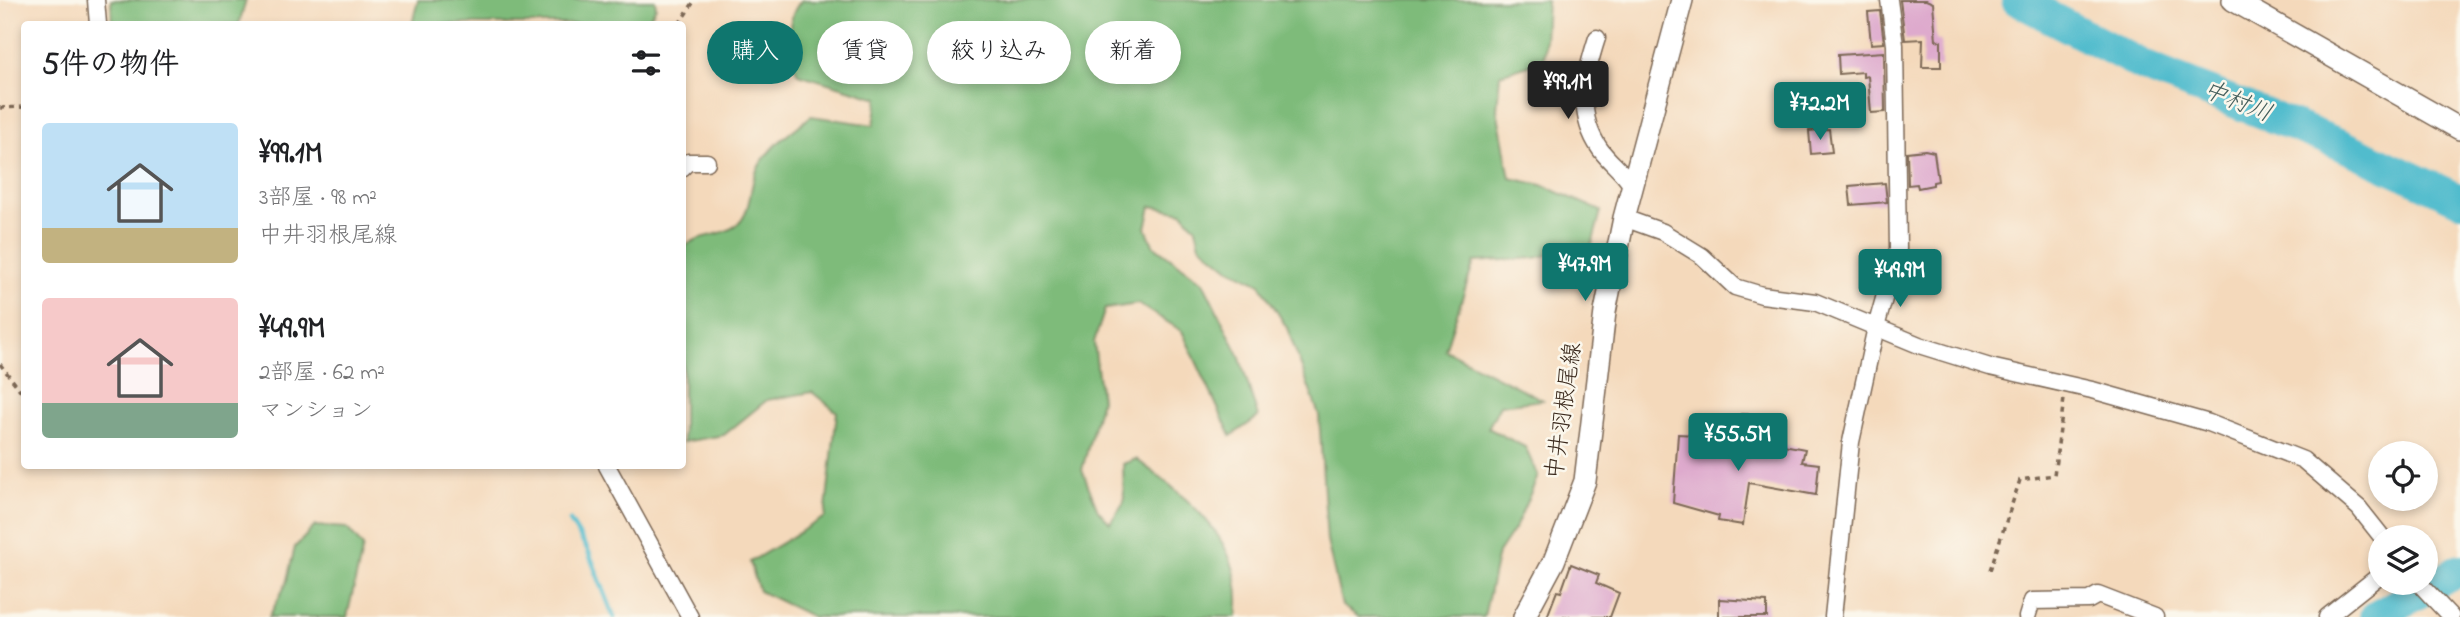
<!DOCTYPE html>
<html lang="ja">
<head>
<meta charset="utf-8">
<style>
  :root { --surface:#fff; --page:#f6f6f6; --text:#202124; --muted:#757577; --accent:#0f766e }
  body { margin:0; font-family:"Indie Flower","Klee One",sans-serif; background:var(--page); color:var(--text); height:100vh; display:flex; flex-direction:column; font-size:26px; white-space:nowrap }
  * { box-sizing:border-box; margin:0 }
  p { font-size:23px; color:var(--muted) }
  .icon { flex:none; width:38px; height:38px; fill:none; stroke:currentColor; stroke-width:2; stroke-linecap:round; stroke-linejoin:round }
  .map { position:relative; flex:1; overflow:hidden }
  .drawer { position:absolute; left:21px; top:21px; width:665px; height:448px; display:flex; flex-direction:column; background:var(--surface); border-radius:7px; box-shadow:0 4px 10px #0003 }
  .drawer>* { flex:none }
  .guide { position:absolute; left:707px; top:21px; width:665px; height:63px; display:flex; gap:14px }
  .tools { position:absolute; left:2368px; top:441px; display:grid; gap:14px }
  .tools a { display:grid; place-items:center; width:70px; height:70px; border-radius:50%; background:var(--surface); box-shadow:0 4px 10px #0003; font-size:35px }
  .price { position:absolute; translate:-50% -60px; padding:0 16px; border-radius:7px; background:var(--accent); color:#fff; font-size:23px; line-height:46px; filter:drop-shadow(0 2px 4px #0008) }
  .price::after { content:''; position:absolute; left:50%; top:42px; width:21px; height:16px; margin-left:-10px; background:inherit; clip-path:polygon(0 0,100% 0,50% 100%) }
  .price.active { background:#222; color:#fff }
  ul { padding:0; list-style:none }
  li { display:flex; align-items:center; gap:21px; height:175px; padding:0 21px }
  li span { display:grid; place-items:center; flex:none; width:196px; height:140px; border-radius:7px; color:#555 }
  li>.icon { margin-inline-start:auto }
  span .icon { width:84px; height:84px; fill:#fffc; stroke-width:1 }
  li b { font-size:30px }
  h2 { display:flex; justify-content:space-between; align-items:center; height:84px; padding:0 21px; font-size:30px }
  .chip { padding:0 24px; border-radius:32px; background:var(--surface); box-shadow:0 4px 10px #0003; font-size:24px; line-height:63px }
  .chip.active { background:var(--accent); color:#fff }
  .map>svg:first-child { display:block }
  .forest { fill:#7ebb7a; stroke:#5c724c; stroke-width:2 }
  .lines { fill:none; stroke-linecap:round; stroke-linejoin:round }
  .stream { stroke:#51bccd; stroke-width:5 }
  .river { stroke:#51bccd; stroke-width:32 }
  .building { fill:#deaacd }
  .street-casing { stroke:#7c6755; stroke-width:19 }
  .secondary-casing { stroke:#7c6755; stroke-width:24 }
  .path { stroke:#7c6755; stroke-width:3.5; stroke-dasharray:5 5; stroke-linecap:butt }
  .street { stroke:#fff; stroke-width:16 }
  .secondary { stroke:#fff; stroke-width:21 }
  .labels { text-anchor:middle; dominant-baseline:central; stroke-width:5; stroke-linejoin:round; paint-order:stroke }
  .street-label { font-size:23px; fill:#3b2a1e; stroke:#fbf7ec }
  .water-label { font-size:24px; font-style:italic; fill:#435d5b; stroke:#fbf7ec }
</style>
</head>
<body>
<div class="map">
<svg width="2460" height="617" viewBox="0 0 2460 617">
  <rect width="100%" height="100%" fill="#fbf7ec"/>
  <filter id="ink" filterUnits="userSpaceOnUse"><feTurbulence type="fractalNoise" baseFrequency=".0143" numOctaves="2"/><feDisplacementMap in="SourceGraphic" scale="14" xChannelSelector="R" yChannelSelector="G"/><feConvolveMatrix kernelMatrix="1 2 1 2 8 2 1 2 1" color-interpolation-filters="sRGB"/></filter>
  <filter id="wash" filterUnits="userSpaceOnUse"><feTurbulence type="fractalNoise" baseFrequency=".00686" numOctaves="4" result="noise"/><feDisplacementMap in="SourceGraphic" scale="28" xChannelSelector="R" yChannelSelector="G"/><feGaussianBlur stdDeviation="1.57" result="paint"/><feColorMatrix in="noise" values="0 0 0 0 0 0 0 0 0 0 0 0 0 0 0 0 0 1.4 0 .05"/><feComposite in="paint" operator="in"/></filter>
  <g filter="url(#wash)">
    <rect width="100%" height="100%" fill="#f4d9bb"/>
    <!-- forest -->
    <path class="forest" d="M111,0H246L239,24H112Z
      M418,0H655L656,7L646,24H412Z
      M802,0H1547L1544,60L1500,74L1497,109L1510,178L1542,185L1601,211L1592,245L1535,258L1474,262L1445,350L1543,400L1500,405L1488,428L1525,447L1538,476L1516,526L1498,553L1484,617H1359L1342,606L1327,541L1319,415L1287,328L1260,284L1228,268L1200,245L1196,228L1182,212L1151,206L1146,228L1153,245L1203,282L1239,355L1258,417L1231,436L1182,331L1138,304L1105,309L1094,342L1101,400L1082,470L1098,510L1110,523L1124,502L1123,464L1136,459C1189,499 1247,542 1237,617H813L759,591L750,562L825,517L837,412L812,392L767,400L724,435L683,442V249C697,232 723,239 740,222C750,211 750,189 755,175C764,149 791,133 811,116L874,125L878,98L798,74C788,53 784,18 802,0Z
      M315,526L347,528L363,547L347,617H269L286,584L295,547Z"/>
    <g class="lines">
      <!-- stream -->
      <path class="stream" d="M570,521L587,548L614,617"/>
      <!-- river -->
      <path class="river" d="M2017,0L2146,67L2342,145L2460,200
        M2375,617L2460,570"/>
    </g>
    <g id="blocks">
      <!-- building -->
      <path class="building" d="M1900,0H1926L1933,3L1936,40L1941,41V67H1922L1923,39L1905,40Z
        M1880,11L1884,43L1871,44L1868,12Z
        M1884,52L1885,112L1871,113L1868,76L1863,77V72L1839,74L1838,55Z
        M1829,129L1832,152L1811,154L1809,131Z
        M1925,150L1934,152L1938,181L1933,182V185L1918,188L1917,184L1908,185L1907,152Z
        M1885,183L1887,202L1851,205L1849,186Z
        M1741,414L1758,415L1755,439H1783V445L1805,449L1802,462L1819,464L1816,495L1749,483L1743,525L1718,521L1719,516L1673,503L1678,434L1695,435L1694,451L1737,454Z
        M1571,564L1599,575L1596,583L1619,593L1610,617H1547L1557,591L1561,592Z
        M1719,599L1767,602V617H1719Z"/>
    </g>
  </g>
  <g filter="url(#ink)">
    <use href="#blocks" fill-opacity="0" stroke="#7c6755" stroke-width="2"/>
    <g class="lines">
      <!-- street casing -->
      <g class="street-casing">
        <path id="street" d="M96,0L98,24
          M1597,38C1585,75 1575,113 1600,149C1609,162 1623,171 1632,186
          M682,168L688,162H707
          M1624,218L1663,232L1702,256L1735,287L1762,295L1815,302L1919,345L1990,367L2092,390L2209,423L2303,460L2359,508L2382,537
          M607,466L690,617
          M2419,583L2451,617
          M1833,617L1851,442L1876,327L1898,249L1895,45L1889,0
          M2027,617L2032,601L2089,600L2098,595L2155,617
          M2327,617L2380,575"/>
      </g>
      <!-- secondary casing -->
      <g class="secondary-casing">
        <path id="secondary" d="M2233,0L2460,129
          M1524,617L1554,561L1585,481L1605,312L1624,218L1682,0"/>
      </g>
      <!-- path -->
      <path class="path" d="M679,24L695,0
        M0,108L24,107
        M0,364L24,395
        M1990,570L2020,480L2054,475L2064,399"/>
      <!-- street -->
      <use href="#street" class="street"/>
      <!-- secondary -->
      <use href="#secondary" class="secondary"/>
    </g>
  </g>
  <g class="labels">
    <!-- street labels -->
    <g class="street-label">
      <text transform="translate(1565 411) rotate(-82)">中井羽根尾線</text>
    </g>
    <!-- water labels -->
    <g class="water-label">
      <text transform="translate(2237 103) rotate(22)">中村川</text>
    </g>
  </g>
</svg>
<div class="tools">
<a><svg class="icon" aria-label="locate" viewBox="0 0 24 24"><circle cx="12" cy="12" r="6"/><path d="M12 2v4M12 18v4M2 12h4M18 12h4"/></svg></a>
<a><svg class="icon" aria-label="layers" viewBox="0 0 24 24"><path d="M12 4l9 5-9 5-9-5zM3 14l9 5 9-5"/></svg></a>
</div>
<b class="price active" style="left:1568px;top:121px">¥99.1M</b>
<b class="price" style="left:1820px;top:142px">¥72.2M</b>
<b class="price" style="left:1585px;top:303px">¥47.9M</b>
<b class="price" style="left:1900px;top:309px">¥49.9M</b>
<b class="price" style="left:1738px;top:473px">¥55.5M</b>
<div class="guide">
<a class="chip active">購入</a>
<a class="chip">賃貸</a>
<a class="chip">絞り込み</a>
<a class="chip">新着</a>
</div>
<section class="drawer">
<h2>5件の物件<svg class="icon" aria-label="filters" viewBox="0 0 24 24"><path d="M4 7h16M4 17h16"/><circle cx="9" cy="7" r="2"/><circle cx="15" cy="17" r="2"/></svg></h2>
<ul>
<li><span style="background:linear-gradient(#bfe0f5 75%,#c2b280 0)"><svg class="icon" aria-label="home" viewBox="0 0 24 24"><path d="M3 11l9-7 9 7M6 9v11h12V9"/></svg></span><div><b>¥99.1M</b><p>3部屋 · 98 m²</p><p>中井羽根尾線</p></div></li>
<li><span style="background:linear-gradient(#f6c9c9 75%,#7fa58c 0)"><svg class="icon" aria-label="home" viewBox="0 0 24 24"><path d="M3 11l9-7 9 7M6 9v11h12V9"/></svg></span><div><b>¥49.9M</b><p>2部屋 · 62 m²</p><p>マンション</p></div></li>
</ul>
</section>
</div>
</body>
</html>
